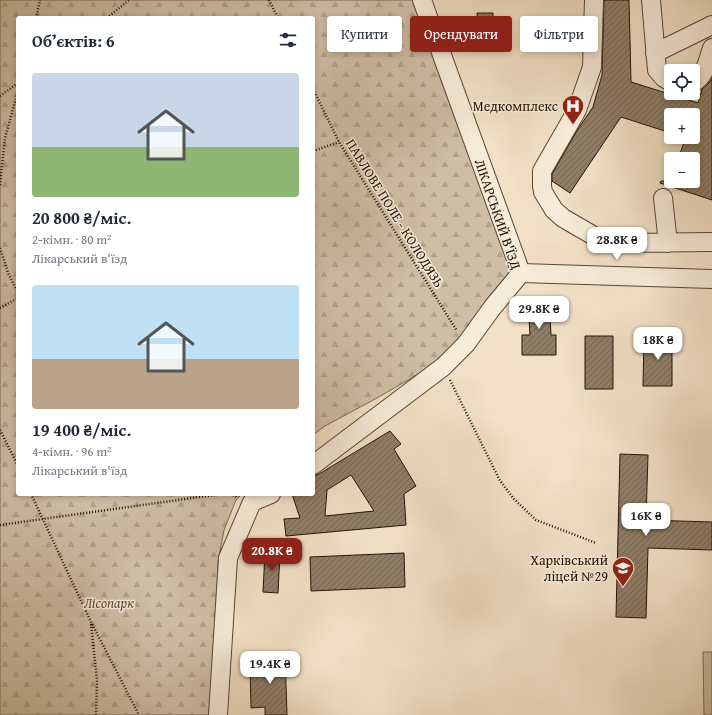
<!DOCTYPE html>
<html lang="uk">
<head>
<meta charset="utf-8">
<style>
  :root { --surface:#fff; --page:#f2f2f3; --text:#1f2937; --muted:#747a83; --accent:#8f2418 }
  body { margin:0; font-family:"Gentium Book Plus",serif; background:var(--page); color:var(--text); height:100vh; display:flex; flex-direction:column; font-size:15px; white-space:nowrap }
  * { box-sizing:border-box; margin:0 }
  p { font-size:13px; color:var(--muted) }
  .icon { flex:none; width:22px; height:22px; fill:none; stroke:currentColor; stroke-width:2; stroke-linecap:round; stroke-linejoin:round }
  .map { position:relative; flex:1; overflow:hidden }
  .drawer { position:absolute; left:16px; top:16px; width:299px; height:480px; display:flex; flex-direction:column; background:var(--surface); border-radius:4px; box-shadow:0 2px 6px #0003 }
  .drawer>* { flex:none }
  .banner { position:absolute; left:327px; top:16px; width:325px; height:36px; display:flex; gap:8px }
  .tools { position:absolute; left:664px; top:64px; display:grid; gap:8px }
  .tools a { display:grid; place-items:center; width:36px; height:36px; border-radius:4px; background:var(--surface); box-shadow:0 2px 6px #0003; font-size:20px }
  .price { position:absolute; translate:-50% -34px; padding:0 9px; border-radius:8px; background:#fff; color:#222; font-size:13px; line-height:26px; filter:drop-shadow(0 1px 2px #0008) }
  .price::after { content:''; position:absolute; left:50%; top:24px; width:12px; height:9px; margin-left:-6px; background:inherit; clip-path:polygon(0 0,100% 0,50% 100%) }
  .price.selected { background:var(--accent); color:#fff }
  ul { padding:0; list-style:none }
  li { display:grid; align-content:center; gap:8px; height:212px; padding:0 16px }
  li span { display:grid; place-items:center; height:124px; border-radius:4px; color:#555 }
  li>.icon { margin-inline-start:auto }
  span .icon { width:72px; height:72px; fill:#fffc; stroke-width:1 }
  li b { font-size:17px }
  h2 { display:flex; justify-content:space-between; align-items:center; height:48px; padding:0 16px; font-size:17px }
  .pill { padding:0 14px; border-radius:4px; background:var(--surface); box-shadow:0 2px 6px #0003; font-size:14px; line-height:36px }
  .pill.selected { background:var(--accent); color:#fff }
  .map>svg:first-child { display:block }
  .forest { fill:url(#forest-firs); stroke:#796854 }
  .pitch { fill:#cfbea5; stroke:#796854 }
  .building { fill:url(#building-hatch); stroke:#231202; fill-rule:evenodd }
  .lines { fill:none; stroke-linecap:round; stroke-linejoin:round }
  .minor-casing { stroke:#574633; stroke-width:20 }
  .path { stroke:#231202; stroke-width:2.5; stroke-dasharray:1 2; stroke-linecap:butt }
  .minor { stroke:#f7ecda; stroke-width:18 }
  .labels { text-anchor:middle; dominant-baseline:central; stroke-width:3; stroke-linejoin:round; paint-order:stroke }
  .poi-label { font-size:14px; fill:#231202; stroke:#f7ecda; text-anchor:end }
  .street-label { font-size:14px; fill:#231202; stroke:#f7ecda }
  .park-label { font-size:14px; font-style:italic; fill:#5f4e3b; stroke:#f7ecda }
</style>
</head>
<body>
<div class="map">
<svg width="712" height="715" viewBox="0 0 712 715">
  <defs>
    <pattern id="forest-firs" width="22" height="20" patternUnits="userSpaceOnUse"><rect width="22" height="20" fill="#cfbea5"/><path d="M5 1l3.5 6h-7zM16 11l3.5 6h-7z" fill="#b1a28c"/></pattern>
    <pattern id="building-hatch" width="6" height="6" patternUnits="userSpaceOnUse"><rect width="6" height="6" fill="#8f7e68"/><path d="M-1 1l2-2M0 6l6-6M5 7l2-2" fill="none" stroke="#746653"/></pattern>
  </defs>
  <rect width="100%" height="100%" fill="#f2e1c6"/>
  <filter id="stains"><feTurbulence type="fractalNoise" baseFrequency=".005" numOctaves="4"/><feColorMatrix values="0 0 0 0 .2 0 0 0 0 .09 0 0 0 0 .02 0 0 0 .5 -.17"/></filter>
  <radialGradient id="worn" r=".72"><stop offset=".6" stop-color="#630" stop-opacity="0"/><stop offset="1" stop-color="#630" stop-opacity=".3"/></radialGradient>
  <!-- forest -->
  <path class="forest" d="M0,0H414L512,271L455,347L439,362L377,398L325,426L313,435V18H18V494H242L236,500L224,530L218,562L216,627L209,715H0Z"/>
  <!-- pitch -->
  <path class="pitch" d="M703,652H712V715H704Z"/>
  <!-- building -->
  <path class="building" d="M604,0H629L631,82L698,103L702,89L708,84L712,78V200L660,183L661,181H693V159H678L686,137H693V115H671V133L621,117L570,193L552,181V174L578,129L593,107L602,75Z
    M477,13H493V29L478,30Z
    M549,298L551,335H556V355H522V335H530L528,299Z
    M644,335H672V386H643Z
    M585,336H613V389H585Z
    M390,431L401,444L394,449L416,486L404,494L406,525L286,536L284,519L300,518L292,494H313V476L319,474ZM351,475L374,511L325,516L327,490Z
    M620,454L648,455L646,520L712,522V550L648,548L646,618L616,617Z
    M265,552L280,553L278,593L263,592Z
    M404,553L405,587L311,591L310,557Z
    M285,655L287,715H265V707L251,708L250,665L263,664L262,656Z"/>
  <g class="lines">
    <!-- minor casing -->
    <g class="minor-casing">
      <path id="minor" d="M422,0L521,273
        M594,0L592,67L577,110L542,171V186L543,192L554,210L563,218L594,236L606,240L621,243L712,242
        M651,0L657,70L664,78L671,82
        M655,53L712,25
        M693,83C705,77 708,60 712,48
        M663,198L668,243
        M521,273L712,279
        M313,465L443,367L466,344L492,308L521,273
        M218,715L228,558L252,502L271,494"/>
    </g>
    <!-- path -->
    <path class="path" d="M269,0L278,18
      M36,18L40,0
      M107,18L129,0
      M313,89L339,142L457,331
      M0,96L18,83
      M313,151L339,142
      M0,185L5,138L18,91
      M0,248L8,273L18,293
      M0,308L18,298
      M450,380L499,479L513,498L536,520L596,543
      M0,430L18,466
      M31,494L91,622L139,715
      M230,494L237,497
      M0,525L221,494
      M91,624L97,680L96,715"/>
    <!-- minor -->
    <use href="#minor" class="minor"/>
  </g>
  <!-- icons -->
  <defs>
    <g id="hospital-pin" transform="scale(1.15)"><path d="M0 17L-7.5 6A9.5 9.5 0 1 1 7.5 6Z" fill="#8f2418" stroke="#f7ecda"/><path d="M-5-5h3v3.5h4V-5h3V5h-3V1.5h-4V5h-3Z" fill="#fff"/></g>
    <g id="school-pin" transform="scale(1.15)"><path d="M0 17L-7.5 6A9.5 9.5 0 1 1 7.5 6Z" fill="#8f2418" stroke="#f7ecda"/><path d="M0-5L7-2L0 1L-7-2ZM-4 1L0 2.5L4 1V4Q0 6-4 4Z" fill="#fff"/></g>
  </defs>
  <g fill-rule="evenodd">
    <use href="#hospital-pin" x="573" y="106"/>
    <use href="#school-pin" x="623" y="568"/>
  </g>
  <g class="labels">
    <!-- poi labels -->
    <g class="poi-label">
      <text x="558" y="106">Медкомплекс</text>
      <text x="608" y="560">Харківський<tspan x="608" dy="16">ліцей №29</tspan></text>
    </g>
    <!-- street labels -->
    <g class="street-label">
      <text transform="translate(395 213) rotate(58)">ПАВЛОВЕ ПОЛЕ - КОЛОДЯЗЬ</text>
      <text transform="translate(498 214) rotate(71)">ЛІКАРСЬКИЙ В'ЇЗД</text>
    </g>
    <!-- park labels -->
    <g class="park-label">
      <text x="109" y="603">Лісопарк</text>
    </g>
  </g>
  <rect width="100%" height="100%" filter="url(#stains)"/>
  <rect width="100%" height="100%" fill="url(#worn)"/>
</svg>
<div class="tools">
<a><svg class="icon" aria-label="locate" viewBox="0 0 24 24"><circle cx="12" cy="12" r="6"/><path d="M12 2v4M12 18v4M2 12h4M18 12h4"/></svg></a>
<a>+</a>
<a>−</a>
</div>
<b class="price" style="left:617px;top:261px">28.8K ₴</b>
<b class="price" style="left:539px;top:330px">29.8K ₴</b>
<b class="price" style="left:658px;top:361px">18K ₴</b>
<b class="price" style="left:646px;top:537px">16K ₴</b>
<b class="price selected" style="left:272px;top:572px">20.8K ₴</b>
<b class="price" style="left:270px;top:685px">19.4K ₴</b>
<div class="banner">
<a class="pill">Купити</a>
<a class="pill selected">Орендувати</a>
<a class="pill">Фільтри</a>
</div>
<section class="drawer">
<h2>Об’єктів: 6<svg class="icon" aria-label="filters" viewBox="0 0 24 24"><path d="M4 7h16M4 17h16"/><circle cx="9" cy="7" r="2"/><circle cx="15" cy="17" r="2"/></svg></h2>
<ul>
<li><span style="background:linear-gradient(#c9d6e8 60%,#8fb573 0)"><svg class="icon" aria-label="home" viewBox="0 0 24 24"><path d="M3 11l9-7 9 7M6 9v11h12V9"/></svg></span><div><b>20 800 ₴/міс.</b><p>2-кімн. · 80 m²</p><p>Лікарський в'їзд</p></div></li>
<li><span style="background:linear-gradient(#bfe0f5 60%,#b9a48a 0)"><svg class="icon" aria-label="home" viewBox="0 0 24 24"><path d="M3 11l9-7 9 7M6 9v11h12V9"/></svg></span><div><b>19 400 ₴/міс.</b><p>4-кімн. · 96 m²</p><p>Лікарський в'їзд</p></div></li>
</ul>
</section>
</div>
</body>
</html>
